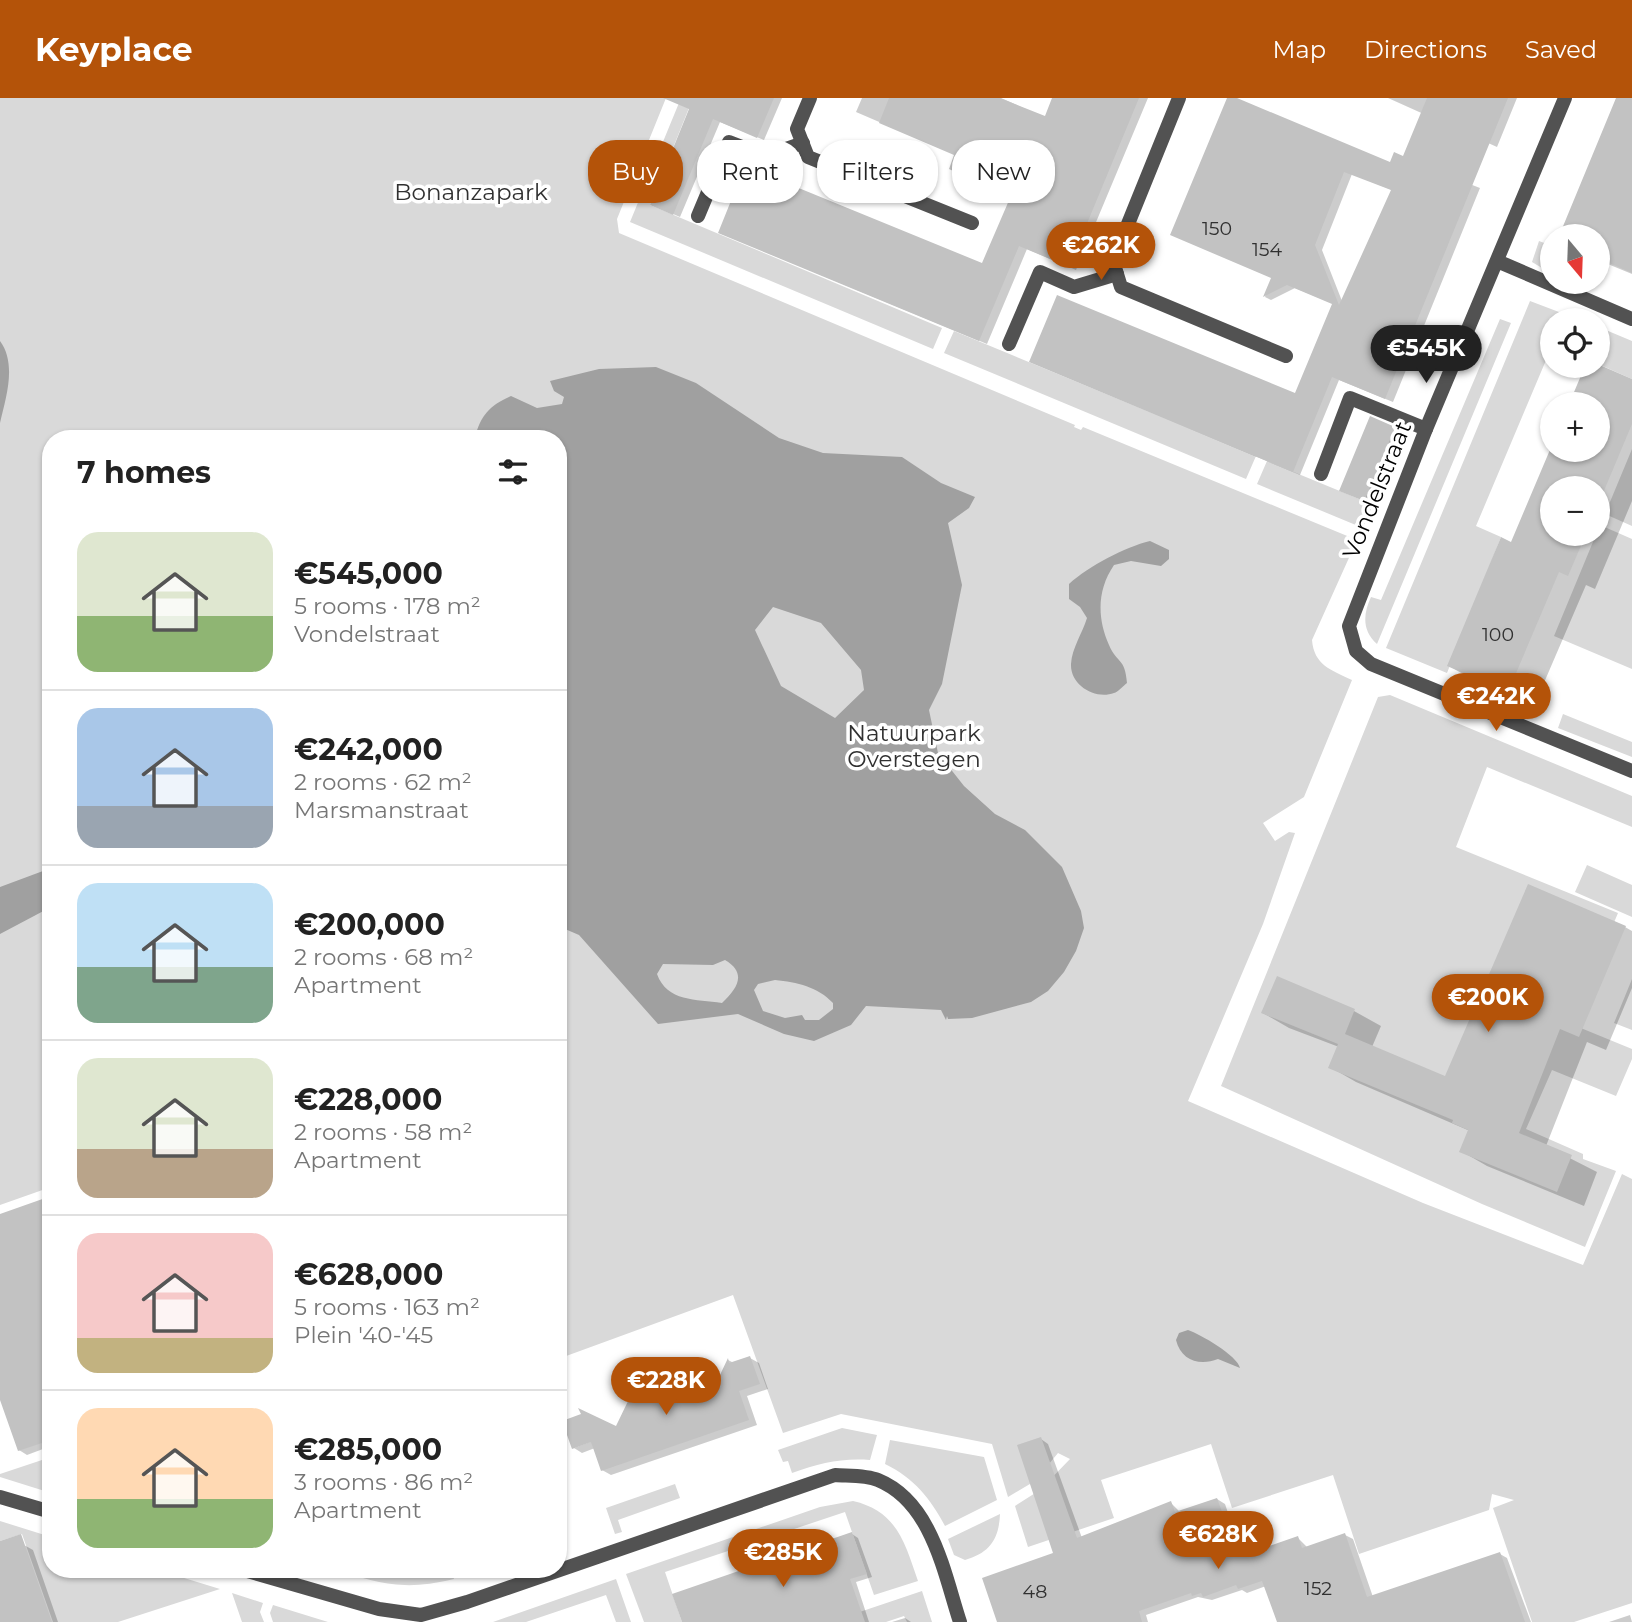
<!DOCTYPE html>
<html lang="en">
<head>
<meta charset="utf-8">
<style>
  :root { --surface:#fff; --page:#f6f6f6; --text:#222; --muted:#767676; --line:#e0e0e0; --accent:#b45309 }
  body { margin:0; font-family:Montserrat,sans-serif; background:var(--page); color:var(--text); height:100vh; display:flex; flex-direction:column; font-size:26px; white-space:nowrap }
  * { box-sizing:border-box; margin:0 }
  p { font-size:23px; color:var(--muted) }
  .icon { flex:none; width:38px; height:38px; fill:none; stroke:currentColor; stroke-width:2; stroke-linecap:round; stroke-linejoin:round }
  .map { position:relative; flex:1; overflow:hidden }
  .drawer { position:absolute; left:42px; top:332px; width:525px; height:1148px; display:flex; flex-direction:column; background:var(--surface); border-radius:28px; box-shadow:0 2px 5px #0004 }
  .drawer>* { flex:none }
  .guide { position:absolute; left:588px; top:42px; width:665px; height:63px; display:flex; gap:14px }
  .needle { width:46px; rotate:161deg }
  .tools { position:absolute; left:1540px; top:126px; display:grid; gap:14px }
  .tools a { display:grid; place-items:center; width:70px; height:70px; border-radius:50%; background:var(--surface); box-shadow:0 2px 5px #0004; font-size:35px }
  .price { position:absolute; translate:-50% -60px; padding:0 16px; border-radius:24px; background:var(--accent); color:#fff; font-size:23px; line-height:46px; filter:drop-shadow(0 2px 4px #0008) }
  .price::after { content:''; position:absolute; left:50%; top:42px; width:21px; height:16px; margin-left:-10px; background:inherit; clip-path:polygon(0 0,100% 0,50% 100%) }
  .price.selected { background:#222; color:#fff }
  ul { padding:0; list-style:none }
  li { display:flex; align-items:center; gap:21px; height:175px; padding:0 35px }
  li+li { border-top:2px solid var(--line) }
  li span { display:grid; place-items:center; flex:none; width:196px; height:140px; border-radius:21px; color:#555 }
  li>.icon { margin-inline-start:auto }
  span .icon { width:84px; height:84px; fill:#fffc; stroke-width:1 }
  li b { font-size:30px }
  h2 { display:flex; justify-content:space-between; align-items:center; height:84px; padding:0 35px; font-size:30px }
  .tag { padding:0 24px; border-radius:28px; background:var(--surface); box-shadow:0 2px 5px #0004; font-size:24px; line-height:63px }
  .tag.selected { background:var(--accent); color:#fff }
  header { display:flex; align-items:center; gap:42px; box-sizing:border-box; height:98px; padding:0 35px; background:var(--accent); color:#fff }
  header strong { font-size:33px }
  nav { display:flex; gap:38px; margin-inline-start:auto; font-size:24px }
  .map>svg:first-child { display:block }
  .green { fill:#d9d9d9 }
  .water { fill:#a0a0a0; fill-rule:evenodd }
  .shadow { fill:#0003; fill-rule:evenodd }
  .building { fill:#c2c2c2; fill-rule:evenodd }
  .lines { fill:none; stroke-linecap:round; stroke-linejoin:round }
  .lane { stroke:#525252; stroke-width:14 }
  .street { stroke:#525252; stroke-width:14 }
  .labels { text-anchor:middle; dominant-baseline:central; stroke-width:7; stroke-linejoin:round; paint-order:stroke }
  .number-label { font-size:19px; fill:#303030 }
  .park-label { font-size:23px; fill:#303030; stroke:#fff }
  .street-label { font-size:23px; fill:#000; stroke:#fff }
</style>
</head>
<body>
<header>
<strong>Keyplace</strong>
<nav><a>Map</a><a>Directions</a><a>Saved</a></nav>
</header>
<div class="map">
<svg width="1632" height="1524" viewBox="0 0 1632 1524">
  <rect width="100%" height="100%" fill="#fff"/>
  <!-- green -->
  <path class="green" d="M0,0H666L617,121L619,135L1075,327L1074,329L1081,332L1083,329L1357,442L1312,542C1314,567 1331,572 1352,582L1304,699L1263,725L1275,743L1289,734L1295,735L1263,826L1188,1003L1423,1105L1583,1167L1622,1076L1632,1081V1505L1574,1524H1532L1493,1410L1514,1402L1492,1396L1489,1412L1359,1456L1333,1377L1232,1410L1211,1346L1101,1382L1114,1420L1028,1449L1015,1408L1040,1392L1070,1361L1058,1355L1035,1383L1008,1399L992,1346L841,1316L783,1335L733,1197L558,1261V341H51V1089L0,1107Z
    M681,0H693L650,107L942,230L933,251L630,124Z
    M1539,143L1552,148V176L1532,164Z
    M1530,203L1580,222H1552V248L1476,428L1501,439L1447,575L1386,550Z
    M1500,221L1511,225L1377,546C1362,533 1363,516 1371,499L1381,502Z
    M1601,230L1632,243V281L1598,266Z
    M954,233L1256,358L1246,381L944,255Z
    M1395,329L1403,333L1363,430L1257,386L1267,363L1364,403Z
    M1632,351V428L1605,416Z
    M1600,427L1632,441V571L1554,538Z
    M1390,597L1632,698V729L1487,669L1456,749L1618,815L1571,926L1632,951V961L1616,998L1552,972L1526,1031L1583,1056V1061L1616,1073L1585,1149L1482,1106L1221,988L1378,599Z
    M1563,616L1632,644V659L1558,630Z
    M1587,767L1632,787V819L1575,794Z
    M1632,881V932L1614,925Z
    M842,1330L877,1337L870,1362C841,1360 820,1365 792,1375L788,1363L783,1364L778,1352Z
    M890,1342L984,1359L997,1402L945,1428C930,1400 914,1380 885,1366Z
    M51,1359V1395L0,1379V1376Z
    M675,1386L680,1400L618,1422L622,1434L615,1436L606,1410Z
    M853,1403C897,1413 905,1445 918,1483L874,1497L845,1414L665,1474L682,1524H644L626,1476L820,1409Z
    M1000,1416C999,1442 989,1455 965,1462L954,1457L948,1441Z
    M0,1423L51,1439V1472H158L220,1491L118,1524H53L22,1436L0,1443Z
    M335,1472H451L454,1481C404,1493 383,1486 335,1472Z
    M616,1481L631,1524H616L606,1497L526,1524H493Z
    M922,1493L932,1524H907L904,1518L886,1524H830Z
    M232,1495L263,1505L260,1514L264,1524H242Z
    M273,1507L328,1524H273L270,1515Z"/>
  <!-- water -->
  <path class="water" d="M0,243C17,266 6,299 0,325Z
    M656,269L696,285L779,340L823,355L902,359L941,385L975,399L969,410L948,425L962,487L942,586L929,612L938,655L964,688L995,716L1025,732L1062,769L1081,813L1084,830L1076,853L1064,874L1048,893L1031,904L972,920L948,921L947,918L946,922L941,912L866,908L851,927L814,943L784,936L738,916L658,926L579,837L558,828V341L475,339C481,317 490,307 511,298L537,310L562,306L564,299L554,293L550,283L599,271ZM773,509L821,525L861,572L864,592L835,620L781,588L755,532ZM725,862C747,875 738,890 722,905C696,901 667,904 657,876L663,866L713,867ZM775,882C797,884 818,889 833,905V911L819,922H805L802,917L785,920L763,913L754,892L758,886Z
    M1150,443L1169,452V461L1161,468L1131,463L1114,467C1097,492 1097,520 1109,547C1117,566 1125,559 1127,585C1123,588 1118,594 1114,595C1095,602 1070,587 1071,566C1072,550 1082,536 1087,520L1080,509L1069,501V486C1089,468 1125,449 1150,443Z
    M51,770V809L0,836V789Z
    M1188,1232C1200,1236 1238,1258 1240,1270L1218,1261C1200,1268 1181,1263 1176,1242L1179,1235Z"/>
  <!-- shadow -->
  <path class="shadow" d="M696,0H782L764,42L720,24L680,119L659,110Z
    M862,0H1001L1046,20L1054,0H1148L1076,172L1027,151L987,246L727,138L983,168L1012,100L956,57L856,14Z
    M1229,0L1391,66L1395,57L1480,90L1393,304L1339,282L1300,377L1038,267L1296,297L1334,206L1295,190L1271,202L1265,199L1272,180ZM1352,76L1392,92L1342,203L1322,152Z
    M1388,0H1517L1497,49Z
    M1618,0H1632V176L1598,162V138H1561Z
    M1587,268H1597L1632,283V403L1595,491L1586,487L1534,608L1475,583L1449,568L1512,446L1552,351L1598,352V306H1571ZM1552,390H1598V436H1552Z
    M1394,330L1398,332L1369,404L1345,394Z
    M1625,829L1632,833V890L1606,952L1587,944L1546,1048L1597,1074L1584,1108L1487,1068L1461,1053L1470,1033L1356,984L1330,969L1339,949L1289,930L1263,915L1278,881L1354,913L1381,928L1372,949L1446,981Z
    M51,1101V1348L27,1357L19,1352L0,1297V1118Z
    M750,1260L759,1265L768,1291L747,1298L757,1327L611,1377L602,1372L595,1350L582,1355L574,1350L711,1298L728,1262L734,1265Z
    M1041,1341L1048,1346L1082,1440L1171,1405L1180,1414L1217,1401L1225,1406L1243,1459L1298,1440L1308,1450L1345,1437L1353,1441L1373,1499L1500,1456L1507,1460L1531,1524H1279L1266,1488L1247,1495L1242,1492L1212,1502L1198,1499L1146,1517L1148,1524H1000L1055,1456Z
    M852,1436L858,1440L872,1479L856,1484L869,1524H684Z
    M24,1447L33,1452L58,1524H0V1455Z
    M1630,1517L1632,1524H1609Z
    M905,1520L911,1524H892Z"/>
  <!-- building -->
  <path class="building" d="M663,0H774L757,40L713,21L673,117L650,107L689,11Z
    M889,0H1000L1045,18L1052,0H1139L1069,169L1019,148L979,243L718,135L745,68L982,165L1010,100L949,71L954,57L879,25Z
    M1227,0H1237L1390,64L1394,54L1403,58L1427,0H1508L1385,301L1332,279L1293,374L1029,264L1057,197L1295,295L1332,206L1287,187L1263,199L1271,180L1170,137ZM1344,74L1391,92L1339,207L1315,147Z
    M1616,0H1632V175L1598,160V138H1559Z
    M1585,268H1602L1632,281V326L1598,407V390H1552V436H1586L1568,478L1559,474L1508,594L1447,568L1501,439L1511,444L1552,347V352H1598V306H1569Z
    M1370,318L1395,329L1364,403L1339,393Z
    M1528,786L1626,828L1579,939L1560,931L1519,1035L1572,1057L1557,1094L1459,1054L1468,1032L1452,1025L1453,1022L1328,970L1338,946L1261,915L1277,878L1355,911L1345,936L1445,978Z
    M51,1098V1342L18,1353L0,1302V1116Z
    M750,1258L760,1286L739,1293L749,1322L601,1373L591,1344L572,1351L562,1323L581,1316L578,1310L616,1328L630,1299L682,1282L711,1296L728,1260L729,1265Z
    M1041,1339L1077,1440L1171,1403L1175,1414L1217,1400L1238,1459L1298,1438L1302,1450L1345,1435L1367,1499L1500,1454L1525,1524H1277L1262,1483L1238,1491L1236,1487L1203,1499L1201,1495L1192,1498L1191,1495L1139,1513L1142,1524H997L982,1480L1053,1455L1017,1347Z
    M852,1434L867,1476L850,1481L865,1524H682L672,1496Z
    M21,1436L52,1524H0V1443Z"/>
  <g class="lines">
    <!-- lane -->
    <path class="lane" d="M698,118L729,44L765,58L803,45
      M1009,246L1040,174L1074,189L1117,176
      M1321,376L1350,300L1426,331"/>
    <!-- street -->
    <path class="street" d="M810,0L797,31L808,59L972,125
      M1179,0L1113,163L1121,189L1286,258
      M1565,0L1426,331L1349,528L1356,553L1371,566L1632,673
      M1497,163L1632,221
      M0,1399L51,1414
      M244,1472L379,1511L421,1517L467,1504L835,1377C848,1378 866,1377 878,1382C932,1404 944,1475 960,1524"/>
  </g>
  <g class="labels">
    <!-- number labels -->
    <g class="number-label">
      <text x="1217" y="130">150</text>
      <text x="1267" y="151">154</text>
      <text x="1498" y="536">100</text>
      <text x="1318" y="1490">152</text>
      <text x="1035" y="1493">48</text>
    </g>
    <!-- park labels -->
    <g class="park-label">
      <text x="471" y="94">Bonanzapark</text>
      <text x="914" y="635">Natuurpark<tspan x="914" dy="26">Overstegen</tspan></text>
    </g>
    <!-- street labels -->
    <g class="street-label">
      <text transform="translate(1377 392) rotate(-68)">Vondelstraat</text>
    </g>
  </g>
</svg>
<div class="tools">
<a><svg class="needle" viewBox="-14 -14 28 28"><path d="M0-13l5 13h-10z" fill="#e53935"/><path d="M0 13l5-13h-10z" fill="#767676"/></svg></a>
<a><svg class="icon" aria-label="locate" viewBox="0 0 24 24"><circle cx="12" cy="12" r="6"/><path d="M12 2v4M12 18v4M2 12h4M18 12h4"/></svg></a>
<a>+</a>
<a>−</a>
</div>
<b class="price" style="left:1101px;top:184px">€262K</b>
<b class="price selected" style="left:1426px;top:287px">€545K</b>
<b class="price" style="left:1496px;top:635px">€242K</b>
<b class="price" style="left:1488px;top:936px">€200K</b>
<b class="price" style="left:666px;top:1319px">€228K</b>
<b class="price" style="left:1218px;top:1473px">€628K</b>
<b class="price" style="left:783px;top:1491px">€285K</b>
<div class="guide">
<a class="tag selected">Buy</a>
<a class="tag">Rent</a>
<a class="tag">Filters</a>
<a class="tag">New</a>
</div>
<section class="drawer">
<h2>7 homes<svg class="icon" aria-label="filters" viewBox="0 0 24 24"><path d="M4 7h16M4 17h16"/><circle cx="9" cy="7" r="2"/><circle cx="15" cy="17" r="2"/></svg></h2>
<ul>
<li><span style="background:linear-gradient(#dfe7d0 60%,#8fb573 0)"><svg class="icon" aria-label="home" viewBox="0 0 24 24"><path d="M3 11l9-7 9 7M6 9v11h12V9"/></svg></span><div><b>€545,000</b><p>5 rooms · 178 m²</p><p>Vondelstraat</p></div></li>
<li><span style="background:linear-gradient(#a9c7e8 70%,#9aa5b1 0)"><svg class="icon" aria-label="home" viewBox="0 0 24 24"><path d="M3 11l9-7 9 7M6 9v11h12V9"/></svg></span><div><b>€242,000</b><p>2 rooms · 62 m²</p><p>Marsmanstraat</p></div></li>
<li><span style="background:linear-gradient(#bfe0f5 60%,#7fa58c 0)"><svg class="icon" aria-label="home" viewBox="0 0 24 24"><path d="M3 11l9-7 9 7M6 9v11h12V9"/></svg></span><div><b>€200,000</b><p>2 rooms · 68 m²</p><p>Apartment</p></div></li>
<li><span style="background:linear-gradient(#dfe7d0 65%,#b9a48a 0)"><svg class="icon" aria-label="home" viewBox="0 0 24 24"><path d="M3 11l9-7 9 7M6 9v11h12V9"/></svg></span><div><b>€228,000</b><p>2 rooms · 58 m²</p><p>Apartment</p></div></li>
<li><span style="background:linear-gradient(#f6c9c9 75%,#c2b280 0)"><svg class="icon" aria-label="home" viewBox="0 0 24 24"><path d="M3 11l9-7 9 7M6 9v11h12V9"/></svg></span><div><b>€628,000</b><p>5 rooms · 163 m²</p><p>Plein '40-'45</p></div></li>
<li><span style="background:linear-gradient(#ffd9b3 65%,#8fb573 0)"><svg class="icon" aria-label="home" viewBox="0 0 24 24"><path d="M3 11l9-7 9 7M6 9v11h12V9"/></svg></span><div><b>€285,000</b><p>3 rooms · 86 m²</p><p>Apartment</p></div></li>
</ul>
</section>
</div>
</body>
</html>
